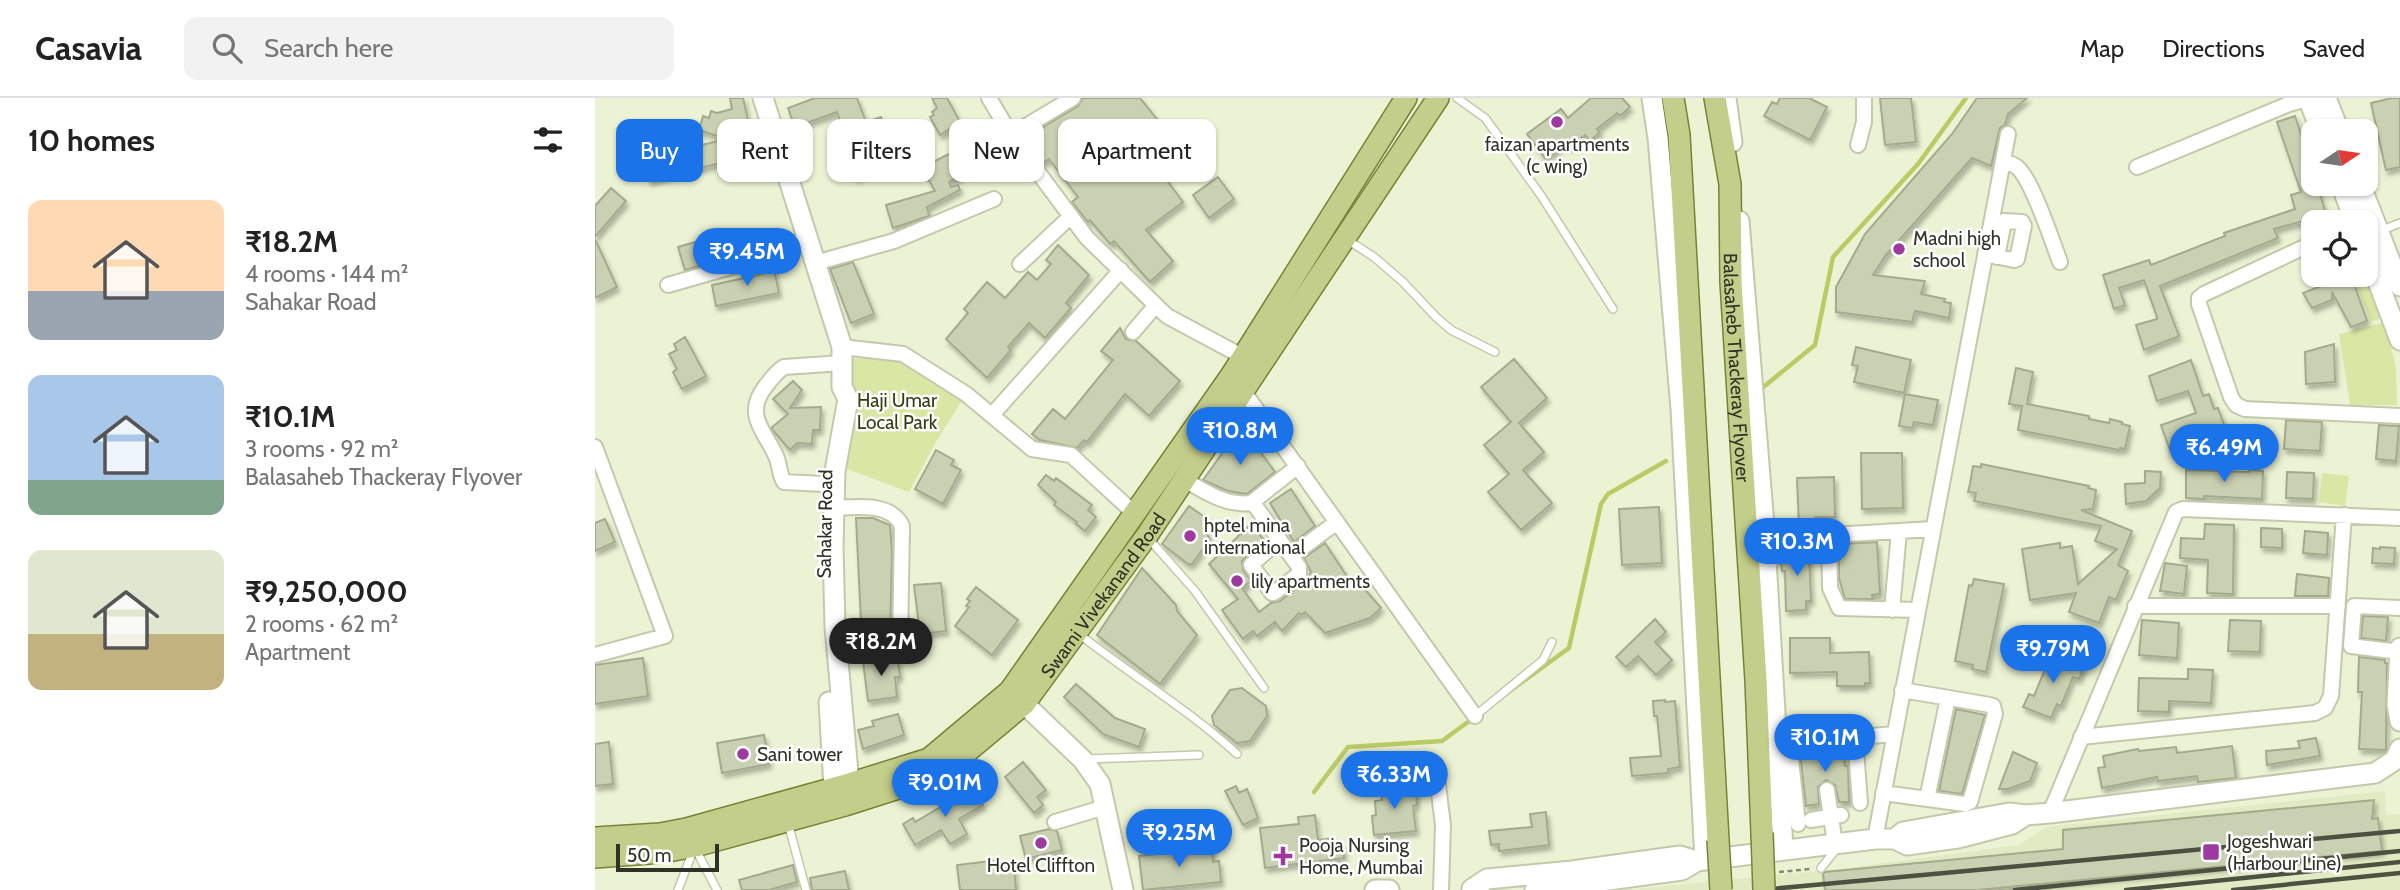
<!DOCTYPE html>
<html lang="en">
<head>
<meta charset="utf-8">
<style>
  :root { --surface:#fff; --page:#f2f2f2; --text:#222; --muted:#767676; --line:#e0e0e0; --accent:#1a73e8 }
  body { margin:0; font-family:Cabin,sans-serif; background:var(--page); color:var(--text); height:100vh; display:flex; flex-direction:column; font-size:26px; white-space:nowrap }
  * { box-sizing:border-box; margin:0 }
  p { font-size:23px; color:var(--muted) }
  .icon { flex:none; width:38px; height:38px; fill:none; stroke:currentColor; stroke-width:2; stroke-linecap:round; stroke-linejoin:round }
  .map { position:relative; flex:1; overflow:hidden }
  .details { display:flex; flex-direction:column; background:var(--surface); width:595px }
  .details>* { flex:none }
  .hud { position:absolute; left:21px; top:21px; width:665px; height:63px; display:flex; gap:14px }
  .needle { width:46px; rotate:77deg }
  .fabs { position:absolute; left:1706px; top:21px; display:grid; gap:14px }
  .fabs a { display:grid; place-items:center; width:77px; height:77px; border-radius:14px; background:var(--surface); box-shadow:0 2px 5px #0004; font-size:35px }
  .scale { position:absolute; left:21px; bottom:18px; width:103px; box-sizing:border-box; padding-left:7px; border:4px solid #2f3226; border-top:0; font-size:19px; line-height:24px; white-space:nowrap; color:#2f3226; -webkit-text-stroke:5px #fff; paint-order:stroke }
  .price { position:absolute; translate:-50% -60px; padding:0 16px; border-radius:24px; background:var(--accent); color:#fff; font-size:23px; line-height:46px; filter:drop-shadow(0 2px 4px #0008) }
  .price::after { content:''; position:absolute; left:50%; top:42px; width:21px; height:16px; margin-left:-10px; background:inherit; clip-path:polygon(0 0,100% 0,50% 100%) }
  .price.selected { background:#222; color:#fff }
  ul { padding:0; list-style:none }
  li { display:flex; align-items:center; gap:21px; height:175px; padding:0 28px }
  li span { display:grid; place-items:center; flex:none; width:196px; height:140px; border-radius:14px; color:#555 }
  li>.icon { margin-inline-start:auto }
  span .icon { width:84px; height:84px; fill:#fffc; stroke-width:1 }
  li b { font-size:30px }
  h2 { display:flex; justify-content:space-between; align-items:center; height:84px; padding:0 28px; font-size:30px }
  .pill { padding:0 24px; border-radius:14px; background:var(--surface); box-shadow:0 2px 5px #0004; font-size:24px; line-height:63px }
  .pill.selected { background:var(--accent); color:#fff }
  header { display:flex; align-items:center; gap:42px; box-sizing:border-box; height:98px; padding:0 35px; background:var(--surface); border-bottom:2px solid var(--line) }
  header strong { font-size:33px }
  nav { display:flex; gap:38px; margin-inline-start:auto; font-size:24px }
  .search { width:490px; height:63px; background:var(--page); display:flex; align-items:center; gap:18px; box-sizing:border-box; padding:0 24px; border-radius:14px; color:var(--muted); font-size:26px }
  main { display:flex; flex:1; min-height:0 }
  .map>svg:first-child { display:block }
  .built { fill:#e2eac3 }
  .green { fill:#d9e6a4 }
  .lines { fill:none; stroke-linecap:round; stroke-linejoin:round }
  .stream { stroke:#bacb66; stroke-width:4.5 }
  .building { fill:#cad1b2; stroke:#a4aa8c; stroke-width:2; filter:url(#shadow) }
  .lane-casing { stroke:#c3c9ab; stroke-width:10 }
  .street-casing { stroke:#c3c9ab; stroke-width:18 }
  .secondary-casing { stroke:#c3c9ab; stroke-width:23 }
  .primary-casing { stroke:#768336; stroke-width:24 }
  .path { stroke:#848975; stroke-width:2.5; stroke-dasharray:5 3.5; stroke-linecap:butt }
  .lane { stroke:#fff; stroke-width:7 }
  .street { stroke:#fff; stroke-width:14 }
  .secondary { stroke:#fff; stroke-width:19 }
  .primary { stroke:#c4ce8b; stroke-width:21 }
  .rail { stroke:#4d5142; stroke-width:4.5 }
  .primary-bridge-casing { stroke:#768336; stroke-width:24; stroke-linecap:butt }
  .primary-bridge { stroke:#c4ce8b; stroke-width:21 }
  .poi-dot { fill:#9e399f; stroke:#fff; stroke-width:2.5 }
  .labels { text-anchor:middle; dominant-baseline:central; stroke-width:5; stroke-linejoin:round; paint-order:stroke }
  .poi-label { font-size:19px; fill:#2f3226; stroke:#fff; text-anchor:start }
  .street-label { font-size:19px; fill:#2f3226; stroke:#fff }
  .park-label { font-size:19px; fill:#353b11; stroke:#fff }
</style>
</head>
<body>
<header>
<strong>Casavia</strong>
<div class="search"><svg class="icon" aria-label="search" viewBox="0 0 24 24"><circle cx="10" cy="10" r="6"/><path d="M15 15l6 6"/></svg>Search here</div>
<nav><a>Map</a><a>Directions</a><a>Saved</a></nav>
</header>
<main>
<section class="details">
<h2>10 homes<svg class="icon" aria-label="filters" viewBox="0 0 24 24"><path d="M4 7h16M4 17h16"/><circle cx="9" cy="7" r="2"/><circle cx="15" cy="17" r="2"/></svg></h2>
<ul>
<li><span style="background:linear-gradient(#ffd9b3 65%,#9aa5b1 0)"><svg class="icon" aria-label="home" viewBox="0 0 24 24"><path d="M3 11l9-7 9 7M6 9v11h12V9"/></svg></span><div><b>₹18.2M</b><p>4 rooms · 144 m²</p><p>Sahakar Road</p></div></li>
<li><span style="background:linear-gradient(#a9c7e8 75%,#7fa58c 0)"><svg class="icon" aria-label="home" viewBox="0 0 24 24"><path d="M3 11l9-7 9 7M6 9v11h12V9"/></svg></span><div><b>₹10.1M</b><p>3 rooms · 92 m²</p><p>Balasaheb Thackeray Flyover</p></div></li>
<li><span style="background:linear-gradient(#dfe7d0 60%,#c2b280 0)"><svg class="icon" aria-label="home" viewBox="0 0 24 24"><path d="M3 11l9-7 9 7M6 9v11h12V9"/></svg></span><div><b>₹9,250,000</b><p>2 rooms · 62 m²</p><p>Apartment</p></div></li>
</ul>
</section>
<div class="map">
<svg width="1805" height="792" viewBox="0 0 1805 792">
  <defs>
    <filter id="shadow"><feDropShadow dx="2.5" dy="4.5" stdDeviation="2" flood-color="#0004"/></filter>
  </defs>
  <rect width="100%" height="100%" fill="#ecf3d4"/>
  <!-- built -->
  <path class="built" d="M1790,693L1791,717L1805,716V792H1029L1244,771L1424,747L1451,729Z"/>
  <!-- green -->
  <path class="green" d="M1771,138L1800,215L1776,224L1758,177H1771Z
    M1790,224L1801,270L1802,307H1755L1744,236Z
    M308,256L371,296L342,342L314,394L252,371L255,261Z
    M1727,375L1754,378L1750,408L1724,404Z"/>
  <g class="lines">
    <!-- stream -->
    <path class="stream" d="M1166,291L1220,247L1238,159L1323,66L1371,0
      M915,593L974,550L1006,406L1013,396L1071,363
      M719,694L753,649L847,643L877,621"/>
  </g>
  <!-- building -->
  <path class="building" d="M135,0H148L154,27L141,30L149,59L54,83L49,55L70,51L71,56L131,41L104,32L108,18L114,20L116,13L122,15L137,11Z
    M220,0H262L271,24L286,19L290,29H307V61L283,66L261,80L242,48L251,42L242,14L200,29L193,10Z
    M337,0H352L376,44L379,46L383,44L387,50L389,49L396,61L354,84L356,89L363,87L365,92L332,109L334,118L298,130L291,107L340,93L331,77L336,74L332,67L366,50L356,30L345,37L335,19L339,17L337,14L342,10Z
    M488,0H545L585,50L562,69L588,104L551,132L578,163L555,184L519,143L515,146L495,122L493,124L477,104L483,99L454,61L448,65L432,43L450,28L483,8Z
    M996,0H1027L1035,9L1025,18L1022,15L1002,31L1005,34L995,43L990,37L974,49L971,45L950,60L932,36L966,11L973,20Z
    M1185,0H1214L1232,9L1215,42L1169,18L1177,4L1182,6Z
    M1285,0H1316L1321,44L1290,47Z
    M1382,0H1432L1413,16L1410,27L1405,30L1396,68L1377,60L1290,158L1278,177L1330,183L1326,196L1350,201L1349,204L1356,205L1354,220L1320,213L1317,224L1241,214V189L1270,136L1357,36Z
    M1797,0H1805V69L1791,72L1776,5Z
    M1700,18L1718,73V90L1723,89L1730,113L1715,118L1716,121L1679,131L1683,140L1565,188L1584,238L1549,252L1541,227L1562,221V219L1549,182L1524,190L1530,207L1519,211L1508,177L1554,162L1556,167L1630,138L1629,135L1700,111L1696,97L1706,94L1682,24Z
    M623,79L639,101L614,120L598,97Z
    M16,90L31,103L0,139V108Z
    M0,141L22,189L0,200Z
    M100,144L107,167L90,172L83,149Z
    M463,147L494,177L471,205L476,210L450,240L434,225L413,249L416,252L392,280L351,241L373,215L369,211L392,184L410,200L433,174L442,182L456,166L451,162Z
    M258,164L279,216L256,225L235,171Z
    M178,167L184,195L121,208L117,187L168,176L166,170Z
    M1744,181L1757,183L1759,186L1772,223L1756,229L1737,194V202L1717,210L1708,195Z
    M525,230L531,241L541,243L585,283L554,318L530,296L492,344L489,342L482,350L445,342L437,336L458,311L470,321L518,262L506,253Z
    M90,239L111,278L87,291L78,274L82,271L74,256L82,252L79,246Z
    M1739,246L1740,284L1711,286L1710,254Z
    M1261,249L1316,262L1309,295L1259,284L1263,268L1257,267Z
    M919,261L952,300L924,325L949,354L928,372L957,405L926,432L893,394L914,376L889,347L916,324L886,289Z
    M1596,262L1608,298L1614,296L1619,311L1623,310L1632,335L1576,355L1566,327L1601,315L1593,293L1562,303L1554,278Z
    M1421,270L1438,274L1432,306L1494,318V321L1514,325L1515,321L1527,324V326L1535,328L1530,351L1525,350L1524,352L1423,332L1427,308L1414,306Z
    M198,283L207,292L195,310L226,309L225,332H218L217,346L202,345L195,352L176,330L193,316L178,301Z
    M1310,296L1343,302L1338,327L1319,324L1317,330L1304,328Z
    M1691,322L1727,324L1725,353L1689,351Z
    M1784,327L1804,328L1801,363L1781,361Z
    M650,333L680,374L652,396L633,393L608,382L641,336Z
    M341,352L359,362L356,367L366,372L348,406L320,391Z
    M1266,355H1307L1308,410L1267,411Z
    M1386,366L1494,388L1493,390L1501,392L1498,411L1486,412L1537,433L1523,467L1533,473L1521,502L1514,499L1504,525L1474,514L1481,495L1435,502L1427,451L1465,445V450L1477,448L1483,486L1522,451L1500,443L1506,428L1379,403L1381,395L1373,394L1375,386L1378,368L1386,369Z
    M1591,372L1654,374V372L1668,373L1667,401L1609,398V401L1591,400Z
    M1550,373L1566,374L1565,390L1551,403L1531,406L1530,386L1550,385Z
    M1692,374L1719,375L1718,401L1691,400Z
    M451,377L459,383L461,380L497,407L493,412L501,419L490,433L481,426L482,424L459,407L461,404L443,387Z
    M1239,379L1240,419H1220V427L1204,428L1202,380Z
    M696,391L720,428L699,444L675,405Z
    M594,408L618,425L609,432L615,441L597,466H593L567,446Z
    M1064,409L1067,465L1027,467L1024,411Z
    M261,420H278L295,427L297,454L295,539L267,544Z
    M10,421L20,444L0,453V425Z
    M656,426L669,442L647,463L648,472L656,483L647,490L664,514L676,505L685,503L710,483L716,474L709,460L730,445L757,486L762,482L786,510L775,520L730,535L710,514L706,517L704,515L687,533L680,524L662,538L658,533L648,541L627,512L643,501L614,466Z
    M1610,426L1639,427L1638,496L1612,495L1613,462L1585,460L1586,440L1609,441Z
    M1666,430L1687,431V450L1666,449Z
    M1710,433L1733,435L1732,457L1708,455Z
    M1282,444L1285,496L1277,497L1278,501H1250L1244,480V452H1247V446Z
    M1190,449H1211V456H1214L1216,503H1211V512L1191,513L1190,473H1187L1186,466L1188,451Z
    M1785,449L1800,450L1799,466L1777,465L1778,450L1785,451Z
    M1570,465L1592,468L1589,496L1565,493Z
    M547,470L581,507L582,513L602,537L565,586L502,537Z
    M1702,476L1734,480L1733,498H1700Z
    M1379,481L1409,486L1391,574L1377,571L1378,567L1360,563L1374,487L1377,488Z
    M346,485L351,533L325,536L319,487Z
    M381,489L423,522L397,557L360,528L374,509L371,508L375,503L372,501Z
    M1768,518L1793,519L1791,543L1766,540Z
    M1060,521L1071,534L1060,544L1077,562L1061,577L1043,558L1031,569L1021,559Z
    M1547,522L1584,525L1582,560L1544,557Z
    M1635,522L1666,523L1665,554L1633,553Z
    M1195,540H1235V555L1274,554L1275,585H1270V588H1242V574L1195,575Z
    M1454,555L1489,568L1484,581L1478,579L1466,608L1462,606L1456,620L1428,609L1434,596L1439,598L1451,569L1449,568Z
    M302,557L305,579H300L302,599L273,603L268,563Z
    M1764,559L1790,562V565H1792L1791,652L1764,651L1767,594H1763Z
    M48,560L53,598L0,606V567Z
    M1593,571L1618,572L1616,605L1574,603V614L1543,613L1544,580L1593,581Z
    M481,586L520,620L550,631L544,649L508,636L469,599Z
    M647,590L671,608L672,618L655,643L642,645L619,627L617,618L635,592Z
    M1070,602V604L1080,603L1085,669L1073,671V675L1037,678L1035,660L1066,658L1062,618H1059L1058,603Z
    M1361,611L1390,617L1367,696L1344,693Z
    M303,616L309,637L268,651L263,632L279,628L277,623Z
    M169,637L174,666L127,675L122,645Z
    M1721,640L1725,658L1672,667L1671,653L1705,650L1703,643Z
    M14,644L18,686L0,688V646Z
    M1637,648L1641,680L1603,684L1602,678L1563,683L1562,679L1507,690L1503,670L1510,669L1508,658L1543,651L1544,653L1581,649L1582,655Z
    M1248,651L1250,668H1253L1254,704H1244L1240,687L1231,682L1223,689L1224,706L1211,708L1205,655Z
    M1418,654L1442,665L1435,683L1413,691H1404Z
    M428,664L451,692L442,699L448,707L439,715L410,679Z
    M791,674L796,696L821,693L822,707L818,708L821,733L779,737L777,718L781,717L780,703L787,702L784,675Z
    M376,686L388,707L364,721L372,736L355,746L346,732L320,747L308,726L318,720L320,724L369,695L367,691Z
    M641,688L644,695L652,691L663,720L648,727L630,693Z
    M1779,702L1777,721L1783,720L1787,753L1383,792H1230L1228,776L1230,774L1468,751V732Z
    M951,714L954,747L904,753V746L896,747L894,733L937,729L935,716Z
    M720,717L723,742L740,740L741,748L748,747L749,760L670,770L665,730L704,726L703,719Z
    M454,731L462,733L467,752L431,761L425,738Z
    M617,750L618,764L624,763L626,784L548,792L544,758Z
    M403,762L404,771L419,769L421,792H365L362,767Z
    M198,767L202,784L174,792H147L144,782Z
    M250,773L254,792H217L215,780Z"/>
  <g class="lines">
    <!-- lane casing -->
    <g class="lane-casing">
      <path id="lane" d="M862,0L890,20L909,46L947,99L1018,211
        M1785,133L1805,125
        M751,141L779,159L808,184L841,219L856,232L900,254
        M554,441L600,493L669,590
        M484,536C536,577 593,611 642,656
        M880,618L948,562L957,544
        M492,661L604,657
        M193,725L211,792
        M101,752L122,792
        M1226,770L1243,749
        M83,792L98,753"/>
    </g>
    <!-- street casing -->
    <g class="street-casing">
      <path id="street" d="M394,0L419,42L492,140L572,218L654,262
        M416,37L478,0
        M1263,47L1269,24V0
        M1408,63C1413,65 1419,66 1423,70C1438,84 1457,143 1465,164
        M1542,69L1694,6L1716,0
        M1718,145L1609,196L1604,200V206L1636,299L1641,307L1650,311L1805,318
        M1390,156L1419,162L1422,161L1429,128L1427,124L1409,123L1402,159
        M220,165L299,143L399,101
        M425,166L476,118
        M73,187L171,159L213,140
        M538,234L561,207
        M247,249L308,256L371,296L437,351L476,357L539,415
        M644,287L880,618
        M397,317L526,172
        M0,349L70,538L0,557
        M590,382C610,394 632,408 656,405L661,409L704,469V476L679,495H677L656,467L684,442
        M228,386L189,384C184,376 185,367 181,358C169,332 149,317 170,289C176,281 181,274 189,269L247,265
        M656,405L703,368
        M239,410C261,409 296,404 307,428L305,545L298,548L242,558
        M1234,437L1235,490L1244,510L1323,512
        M696,458L742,424
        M1178,461V445L1187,440L1338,431
        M1540,508H1743
        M1297,512L1304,433
        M1805,554L1756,548L1759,508L1805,510
        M1260,639L1265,705
        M1486,639L1720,615L1730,610L1736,598L1749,417
        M843,687L848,727L846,792
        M1232,692L1240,746
        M1288,695L1370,706L1375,704L1400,616L1398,608L1395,607L1307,592
        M1332,701L1353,600
        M1455,715L1581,414L1588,411L1805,420
        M1216,722L1246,717
        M460,724L510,709
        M1203,726L1195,652L1199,645L1299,636
        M1280,741L1413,36"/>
    </g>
    <!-- secondary casing -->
    <g class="secondary-casing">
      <path id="secondary" d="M168,0L247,249V289L253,301L240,373L238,449L240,529L254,686
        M1057,0L1063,40L1086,311L1110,762
        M1131,0L1137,44
        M1713,0L1726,33
        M1731,0L1744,33
        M1746,86L1760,124
        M1765,86L1805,188
        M1144,123L1169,427L1188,751
        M1771,152L1805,242
        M1805,550L1802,606L1805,623
        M419,596L488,662L505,686L528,792
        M234,604L239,690
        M1300,741L1308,734L1414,715L1431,717L1455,715L1780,675L1800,662L1805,651
        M877,791L892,781L977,773L1085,758L1102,763L1280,741H1300L1312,747L1363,740L1417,726L1431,717
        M780,792H794
        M940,792L1087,772L1102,763"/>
    </g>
    <!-- primary casing -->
    <g class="primary-casing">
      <g id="primary">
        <path d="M1078,0L1084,37L1123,742"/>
        <path id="s1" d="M1120,0L1135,86L1136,184L1161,582L1167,735"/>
        <path d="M0,740L65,736L91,731L254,686L334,661L415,593L636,278L811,0"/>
        <path id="s2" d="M0,759L68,754L100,748L250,707L344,677L429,606L551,439L843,0"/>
      </g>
    </g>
    <!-- path -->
    <path class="path" d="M1184,774L1215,771"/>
    <!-- lane -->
    <use href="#lane" class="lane"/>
    <!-- street -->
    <use href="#street" class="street"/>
    <!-- secondary -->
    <use href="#secondary" class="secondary"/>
    <!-- primary -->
    <use href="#primary" class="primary"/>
    <!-- rail -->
    <path class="rail" d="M1165,792L1805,733
      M1420,792L1805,753
      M1531,792L1805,764
      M1638,792L1805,775"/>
    <!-- primary-bridge casing -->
    <g class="primary-bridge-casing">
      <path id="primary-bridge" d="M1167,735L1169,792
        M1123,742L1126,792"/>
    </g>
    <!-- primary-bridge -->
    <use href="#primary-bridge" class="primary-bridge"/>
  </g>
  <!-- markers -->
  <g class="poi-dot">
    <circle cx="962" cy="24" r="7"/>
    <circle cx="1304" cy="151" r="7"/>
    <circle cx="595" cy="438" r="7"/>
    <circle cx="642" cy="483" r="7"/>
    <circle cx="148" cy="656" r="7"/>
    <circle cx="446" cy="745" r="7"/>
    <rect x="1607" y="745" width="18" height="18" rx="3.5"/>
    <path d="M684.5 747.5h7v7h7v7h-7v7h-7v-7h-7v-7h7z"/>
  </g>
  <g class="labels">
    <!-- poi labels -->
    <g class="poi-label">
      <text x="962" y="46" text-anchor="middle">faizan apartments<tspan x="962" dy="22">(c wing)</tspan></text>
      <text x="1318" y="140">Madni high<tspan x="1318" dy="22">school</tspan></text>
      <text x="609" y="427">hptel mina<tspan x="609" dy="22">international</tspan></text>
      <text x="656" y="483">lily apartments</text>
      <text x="162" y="656">Sani tower</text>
      <text x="1632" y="743">Jogeshwari<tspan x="1632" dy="22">(Harbour Line)</tspan></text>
      <text x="704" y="747">Pooja Nursing<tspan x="704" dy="22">Home, Mumbai</tspan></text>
      <text x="446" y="767" text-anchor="middle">Hotel Cliffton</text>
    </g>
    <!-- street labels -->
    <g class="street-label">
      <text stroke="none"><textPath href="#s1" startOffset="271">Balasaheb Thackeray Flyover</textPath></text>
      <text transform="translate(230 426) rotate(-89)">Sahakar Road</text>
      <text stroke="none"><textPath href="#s2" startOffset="600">Swami Vivekanand Road</textPath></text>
    </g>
    <!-- park labels -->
    <g class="park-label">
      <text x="302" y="302">Haji Umar<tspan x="302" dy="22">Local Park</tspan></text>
    </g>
  </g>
</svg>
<div class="fabs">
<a><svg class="needle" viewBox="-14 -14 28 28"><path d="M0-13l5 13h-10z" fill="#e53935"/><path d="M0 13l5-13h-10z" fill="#767676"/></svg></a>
<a><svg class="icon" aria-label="locate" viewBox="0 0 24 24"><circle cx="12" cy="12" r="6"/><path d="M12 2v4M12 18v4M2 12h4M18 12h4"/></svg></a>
</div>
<div class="scale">50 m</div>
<b class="price" style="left:152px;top:190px">₹9.45M</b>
<b class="price" style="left:645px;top:369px">₹10.8M</b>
<b class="price" style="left:1629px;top:386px">₹6.49M</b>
<b class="price" style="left:1202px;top:480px">₹10.3M</b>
<b class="price selected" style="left:286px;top:580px">₹18.2M</b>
<b class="price" style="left:1458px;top:587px">₹9.79M</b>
<b class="price" style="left:1230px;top:676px">₹10.1M</b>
<b class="price" style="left:799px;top:713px">₹6.33M</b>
<b class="price" style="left:350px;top:721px">₹9.01M</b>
<b class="price" style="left:584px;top:771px">₹9.25M</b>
<div class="hud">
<a class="pill selected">Buy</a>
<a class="pill">Rent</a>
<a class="pill">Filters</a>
<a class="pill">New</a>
<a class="pill">Apartment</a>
</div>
</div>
</main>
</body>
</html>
